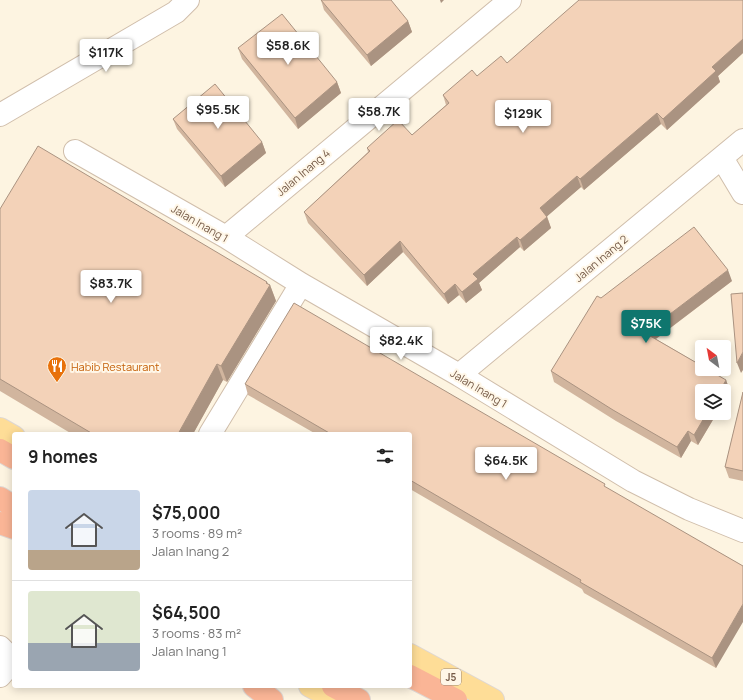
<!DOCTYPE html>
<html lang="en">
<head>
<meta charset="utf-8">
<style>
  :root { --surface:#fff; --page:#f6f6f6; --text:#222; --muted:#767676; --line:#e0e0e0; --accent:#0f766e }
  body { margin:0; font-family:Manrope,sans-serif; background:var(--page); color:var(--text); height:100vh; display:flex; flex-direction:column; font-size:15px; white-space:nowrap }
  * { box-sizing:border-box; margin:0 }
  p { font-size:13px; color:var(--muted) }
  .icon { flex:none; width:22px; height:22px; fill:none; stroke:currentColor; stroke-width:2; stroke-linecap:round; stroke-linejoin:round }
  .map { position:relative; flex:1; overflow:hidden }
  .sheet { position:absolute; left:12px; top:432px; width:400px; height:256px; display:flex; flex-direction:column; background:var(--surface); border-radius:4px; box-shadow:0 2px 10px #0003 }
  .sheet>* { flex:none }
  .needle { width:26px; rotate:328deg }
  .tools { position:absolute; left:695px; top:340px; display:grid; gap:8px }
  .tools a { display:grid; place-items:center; width:36px; height:36px; border-radius:4px; background:var(--surface); box-shadow:0 2px 10px #0003; font-size:20px }
  .price { position:absolute; translate:-50% -34px; padding:0 9px; border-radius:4px; background:#fff; color:#222; font-size:13px; line-height:26px; filter:drop-shadow(0 1px 2px #0008) }
  .price::after { content:''; position:absolute; left:50%; top:24px; width:12px; height:9px; margin-left:-6px; background:inherit; clip-path:polygon(0 0,100% 0,50% 100%) }
  .price.current { background:var(--accent); color:#fff }
  ul { padding:0; list-style:none }
  li { display:flex; align-items:center; gap:12px; height:100px; padding:0 16px }
  li+li { border-top:1px solid var(--line) }
  li span { display:grid; place-items:center; flex:none; width:112px; height:80px; border-radius:4px; color:#555 }
  li>.icon { margin-inline-start:auto }
  span .icon { width:48px; height:48px; fill:#fffc; stroke-width:1 }
  li b { font-size:17px }
  h2 { display:flex; justify-content:space-between; align-items:center; height:48px; padding:0 16px; font-size:17px }
  .map>svg:first-child { display:block }
  .lines { fill:none; stroke-linecap:round; stroke-linejoin:round }
  .street-casing { stroke:#d0beab; stroke-width:24 }
  .primary-casing { stroke:#ded7d3; stroke-width:24 }
  .highway-casing { stroke:#ded7d3; stroke-width:24 }
  .street { stroke:#fff; stroke-width:22 }
  .primary { stroke:#fedd97; stroke-width:22 }
  .highway { stroke:#fab596; stroke-width:22 }
  .wall { fill:#d1b59e }
  .shaded-wall { fill:#aa9381 }
  .building { fill:#f3d2b8; stroke:#aa9381 }
  .labels { text-anchor:middle; dominant-baseline:central; stroke-width:4; stroke-linejoin:round; paint-order:stroke }
  .shield { fill:#fff7e8; stroke:#9e8977; stroke-width:1 }
  .shield-label { font-size:10px; font-weight:bold; fill:#755a47 }
  .street-label { font-size:11px; fill:#755a47; stroke:#fff7e8 }
  .food-label { font-size:11px; fill:#c56008; stroke:#fff7e8; text-anchor:start }
</style>
</head>
<body>
<div class="map">
<svg width="743" height="700" viewBox="0 0 743 700">
  <rect width="100%" height="100%" fill="#fdf4e1"/>
  <g class="lines">
    <!-- street casing -->
    <g class="street-casing">
      <path id="street" d="M0,115L176,12L188,0
        M75,151L226,237L301,284L459,375L633,481L689,509L743,531
        M722,158L743,193
        M226,237L510,0
        M459,375L743,140
        M210,434L301,284
        M0,647L7,654L6,669L0,676"/>
    </g>
    <!-- primary casing -->
    <g class="primary-casing">
      <path id="primary" d="M0,429L14,437
        M410,655L493,700
        M310,686L336,700"/>
    </g>
    <!-- highway casing -->
    <g class="highway-casing">
      <path id="highway" d="M0,450L14,458
        M0,498L14,507
        M0,523L14,528
        M410,676L456,700
        M254,686L272,700
        M333,686L359,700"/>
    </g>
    <!-- street -->
    <use href="#street" class="street"/>
    <!-- primary -->
    <use href="#primary" class="primary"/>
    <!-- highway -->
    <use href="#highway" class="highway"/>
  </g>
  <!-- wall -->
  <path class="wall" d="M321,0L408,21L412,32L371,66L324,10Z
    M743,0V53L718,76L720,82L667,130L661,124L584,190L581,187L547,216L551,228L524,251L520,247L479,283L482,290L466,303L459,295L448,304L403,252L367,286L308,223L304,212L368,152L367,148L412,135L446,105L443,95L477,76L507,63Z
    M238,48L337,82L341,93L298,129L242,59Z
    M173,119L262,142L266,153L225,187L177,129Z
    M0,209L267,282L268,284L270,285L276,301L227,382L223,380L193,434H72L0,391Z
    M732,281L656,339L726,380L730,391L698,445L691,441L681,458L616,421L554,382L551,371L601,298Z
    M245,384L606,488L743,566L716,668L584,593L582,589L410,489V434H316L248,395Z
    M743,392V481L729,478L725,467Z"/>
  <!-- shaded-wall -->
  <path class="shaded-wall" d="M440,0H444L441,3Z
    M408,21L412,32L371,66L367,55Z
    M743,39V53L718,76L720,82L667,130L663,119L712,67Z
    M337,82L341,93L298,129L295,118Z
    M657,113L661,124L584,190L580,179Z
    M262,142L266,153L225,187L221,176Z
    M577,176L581,187L544,219L540,208Z
    M547,217L551,228L524,251L520,240Z
    M517,237L520,247L479,283L482,290L466,303L462,292L473,274Z
    M400,241L403,252L367,286L364,275Z
    M728,270L732,281L649,344L645,333Z
    M267,282L269,287L270,285L276,301L227,382L221,366Z
    M455,284L459,295L448,304L444,294Z
    M743,352V370L741,373L737,363Z
    M217,364L223,380L193,434H178Z
    M726,380L730,391L724,402V391H720Z
    M707,413H717L698,445L694,435Z
    M688,431L691,441L681,458L677,447Z
    M743,604V622L716,668L712,658Z"/>
  <!-- building -->
  <path class="building" d="M321,0H391L408,21L367,55Z
    M579,0H743V39L712,67L716,71L663,119L657,113L580,179L577,176L540,208L547,217L520,240L517,237L473,274L478,279L462,292L455,284L444,294L400,241L364,275L304,212L370,151L367,148L398,120L412,135L449,103L443,95L472,70L477,76L501,56L507,63L564,13Z
    M282,14L337,82L295,118L238,48Z
    M215,84L262,142L221,176L173,119Z
    M38,146L267,282L266,283L270,285L221,366L217,364L178,434H93L0,379V209Z
    M694,227L728,270L645,333L702,366V369H707L726,380L720,391H702V413H707L694,435L688,431L677,447L613,410L551,371L597,296L601,298Z
    M743,293V352L737,363L731,294Z
    M294,303L605,484L604,486L743,566V604L712,658L580,582L581,580L410,480V434H331L245,384Z
    M743,392V471L725,467Z"/>
  <!-- icons -->
  <defs>
    <g id="restaurant-pin" transform="scale(1)"><path d="M0 17L-7.5 6A9.5 9.5 0 1 1 7.5 6Z" fill="#e8710a" stroke="#fff7e8"/><path d="M-5-6h1v4h1v-4h1v4h1v-4h1v5L-1.5 .5V6h-2V.5L-5-1ZM5-6V6H3V1.5H1.5Q1.5-4 5-6Z" fill="#fff"/></g>
  </defs>
  <g fill-rule="evenodd">
    <use href="#restaurant-pin" x="57" y="366"/>
  </g>
  <g class="labels">
    <!-- shield labels -->
    <rect class="shield" x="441" y="669" width="20" height="16" rx="3"/>
    <g class="shield-label">
      <text x="451" y="677">J5</text>
    </g>
    <!-- street labels -->
    <g class="street-label">
      <text transform="translate(303 172) rotate(-40)">Jalan Inang 4</text>
      <text transform="translate(200 223) rotate(30)">Jalan Inang 1</text>
      <text transform="translate(601 258) rotate(-40)">Jalan Inang 2</text>
      <text transform="translate(479 388) rotate(31)">Jalan Inang 1</text>
    </g>
    <!-- food labels -->
    <g class="food-label">
      <text x="71" y="366">Habib Restaurant</text>
    </g>
  </g>
</svg>
<div class="tools">
<a><svg class="needle" viewBox="-14 -14 28 28"><path d="M0-13l5 13h-10z" fill="#e53935"/><path d="M0 13l5-13h-10z" fill="#767676"/></svg></a>
<a><svg class="icon" aria-label="layers" viewBox="0 0 24 24"><path d="M12 4l9 5-9 5-9-5zM3 14l9 5 9-5"/></svg></a>
</div>
<b class="price" style="left:288px;top:66px">$58.6K</b>
<b class="price" style="left:106px;top:73px">$117K</b>
<b class="price" style="left:218px;top:130px">$95.5K</b>
<b class="price" style="left:379px;top:132px">$58.7K</b>
<b class="price" style="left:523px;top:134px">$129K</b>
<b class="price" style="left:111px;top:304px">$83.7K</b>
<b class="price current" style="left:646px;top:344px">$75K</b>
<b class="price" style="left:401px;top:361px">$82.4K</b>
<b class="price" style="left:506px;top:481px">$64.5K</b>
<section class="sheet">
<h2>9 homes<svg class="icon" aria-label="filters" viewBox="0 0 24 24"><path d="M4 7h16M4 17h16"/><circle cx="9" cy="7" r="2"/><circle cx="15" cy="17" r="2"/></svg></h2>
<ul>
<li><span style="background:linear-gradient(#c9d6e8 75%,#b9a48a 0)"><svg class="icon" aria-label="home" viewBox="0 0 24 24"><path d="M3 11l9-7 9 7M6 9v11h12V9"/></svg></span><div><b>$75,000</b><p>3 rooms · 89 m²</p><p>Jalan Inang 2</p></div></li>
<li><span style="background:linear-gradient(#dfe7d0 65%,#9aa5b1 0)"><svg class="icon" aria-label="home" viewBox="0 0 24 24"><path d="M3 11l9-7 9 7M6 9v11h12V9"/></svg></span><div><b>$64,500</b><p>3 rooms · 83 m²</p><p>Jalan Inang 1</p></div></li>
</ul>
</section>
</div>
</body>
</html>
